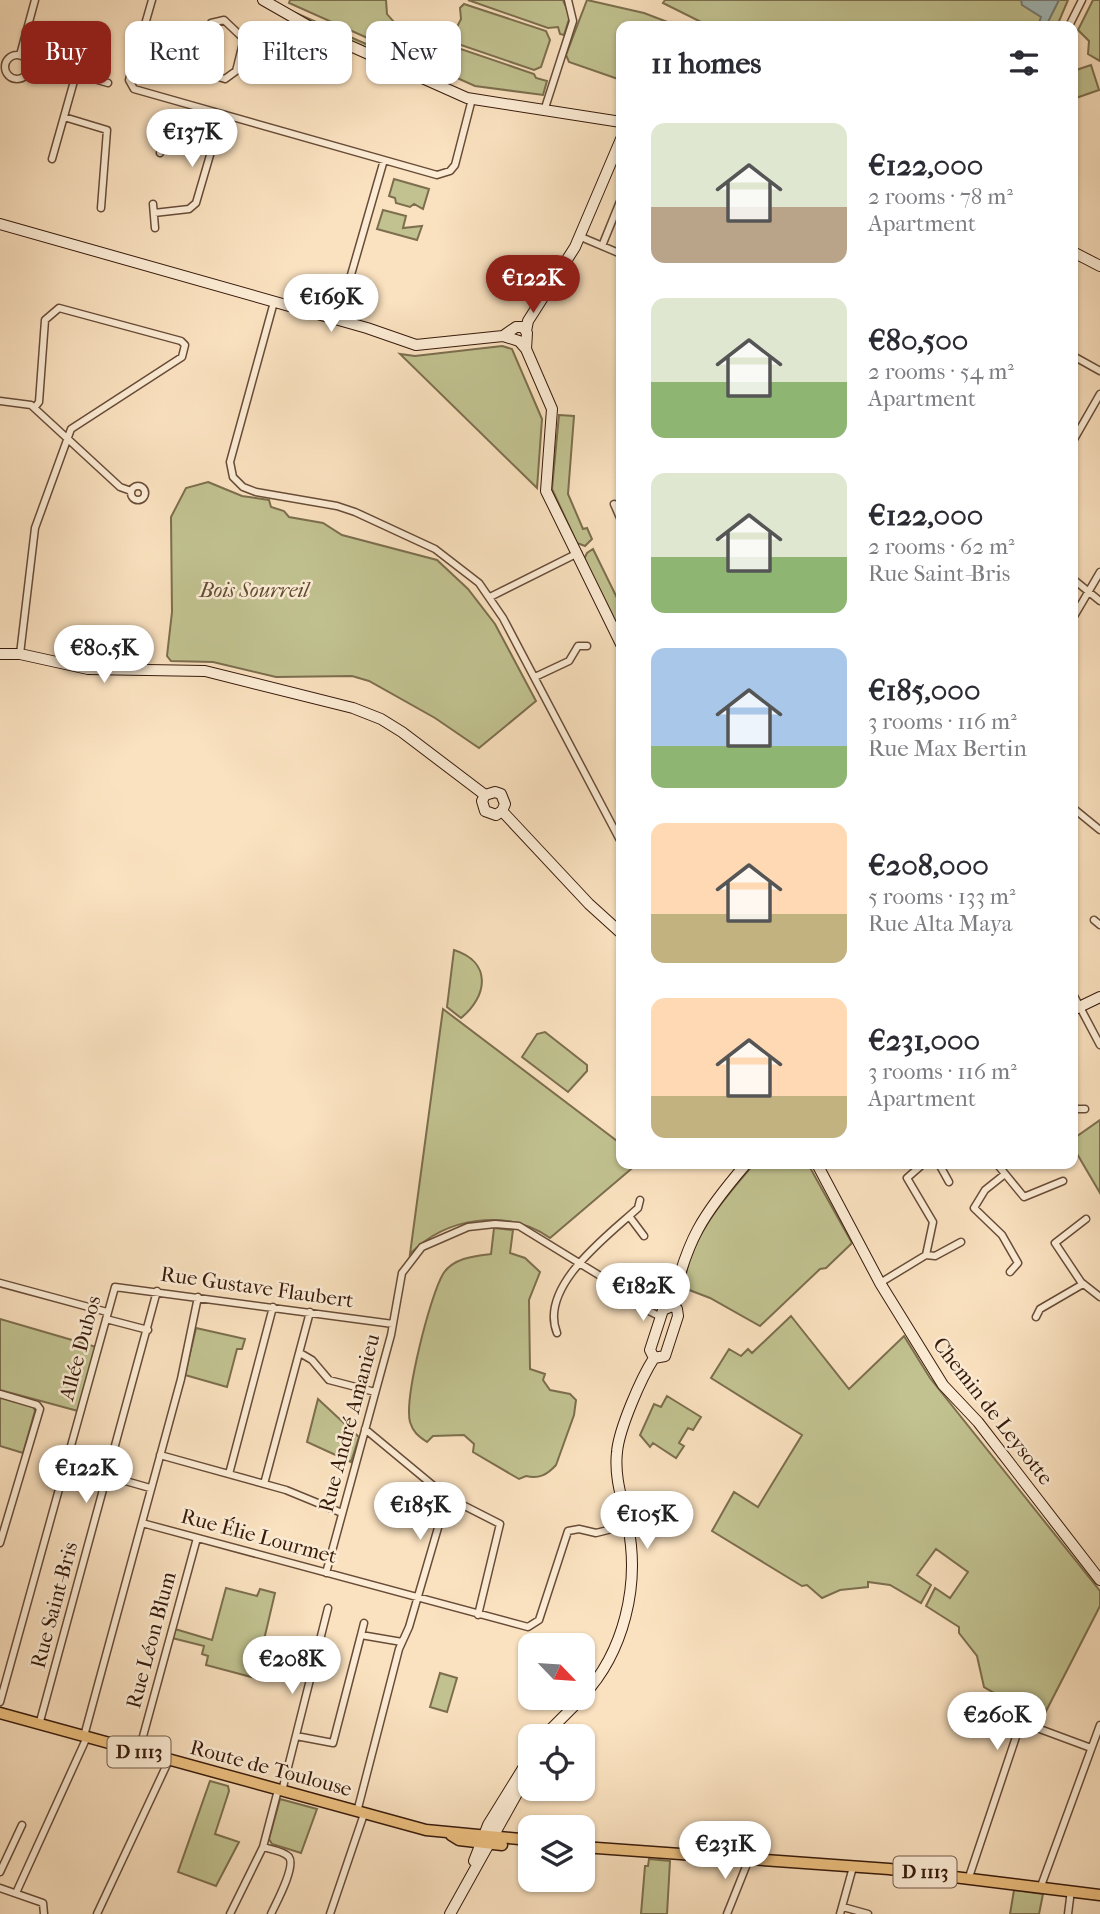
<!DOCTYPE html>
<html lang="en">
<head>
<meta charset="utf-8">
<style>
  :root { --surface:#fff; --page:#f7f7f7; --text:#2b2b33; --muted:#7c7c81; --accent:#8f2418 }
  body { margin:0; font-family:"IM FELL French Canon",serif; background:var(--page); color:var(--text); height:100vh; display:flex; flex-direction:column; font-size:26px; white-space:nowrap }
  * { box-sizing:border-box; margin:0 }
  p { font-size:23px; color:var(--muted) }
  .icon { flex:none; width:38px; height:38px; fill:none; stroke:currentColor; stroke-width:2; stroke-linecap:round; stroke-linejoin:round }
  .map { position:relative; flex:1; overflow:hidden }
  .drawer { position:absolute; left:616px; top:21px; width:462px; height:1148px; display:flex; flex-direction:column; background:var(--surface); border-radius:14px; box-shadow:0 2px 5px #0004 }
  .drawer>* { flex:none }
  .guide { position:absolute; left:21px; top:21px; width:490px; height:63px; display:flex; gap:14px }
  .needle { width:46px; rotate:115deg }
  .buttons { position:absolute; left:518px; top:1633px; display:grid; gap:14px }
  .buttons a { display:grid; place-items:center; width:77px; height:77px; border-radius:14px; background:var(--surface); box-shadow:0 2px 5px #0004; font-size:35px }
  .price { position:absolute; translate:-50% -60px; padding:0 16px; border-radius:24px; background:#fff; color:#222; font-size:23px; line-height:46px; filter:drop-shadow(0 2px 4px #0008) }
  .price::after { content:''; position:absolute; left:50%; top:42px; width:21px; height:16px; margin-left:-10px; background:inherit; clip-path:polygon(0 0,100% 0,50% 100%) }
  .price.on { background:var(--accent); color:#fff }
  ul { padding:0; list-style:none }
  li { display:flex; align-items:center; gap:21px; height:175px; padding:0 35px }
  li span { display:grid; place-items:center; flex:none; width:196px; height:140px; border-radius:14px; color:#555 }
  li>.icon { margin-inline-start:auto }
  span .icon { width:84px; height:84px; fill:#fffc; stroke-width:1 }
  li b { font-size:30px }
  h2 { display:flex; justify-content:space-between; align-items:center; height:84px; padding:0 35px; font-size:30px }
  .chip { padding:0 24px; border-radius:14px; background:var(--surface); box-shadow:0 2px 5px #0004; font-size:24px; line-height:63px }
  .chip.on { background:var(--accent); color:#fff }
  .map>svg:first-child { display:block }
  .green { fill:#c1c290; stroke:#7c6e4e; stroke-width:2 }
  .water { fill:#a1bbbb; stroke:#777b75; stroke-width:2 }
  .lines { fill:none; stroke-linecap:round; stroke-linejoin:round }
  .street-casing { stroke:#684c38; stroke-width:9 }
  .secondary-casing { stroke:#371a0b; stroke-width:12 }
  .primary-casing { stroke:#371a0b; stroke-width:13 }
  .street { stroke:#fcecd5; stroke-width:6 }
  .secondary { stroke:#fcecd5; stroke-width:10 }
  .primary { stroke:#edc080; stroke-width:10 }
  .labels { text-anchor:middle; dominant-baseline:central; stroke-width:5; stroke-linejoin:round; paint-order:stroke }
  .shield { fill:#fcecd5; stroke:#725948; stroke-width:2 }
  .shield-label { font-size:19px; font-weight:bold; fill:#371a0b }
  .park-label { font-size:21px; font-style:italic; fill:#604c33; stroke:#fcecd5 }
  .street-label { font-size:21px; fill:#371a0b; stroke:#fcecd5 }
</style>
</head>
<body>
<div class="map">
<svg width="1100" height="1914" viewBox="0 0 1100 1914">
  <rect width="100%" height="100%" fill="#fae1bf"/>
  <filter id="stains"><feTurbulence type="fractalNoise" baseFrequency=".00286" numOctaves="4"/><feColorMatrix values="0 0 0 0 .2 0 0 0 0 .09 0 0 0 0 .02 0 0 0 .5 -.17"/></filter>
  <radialGradient id="worn" r=".72"><stop offset=".6" stop-color="#630" stop-opacity="0"/><stop offset="1" stop-color="#630" stop-opacity=".3"/></radialGradient>
  <!-- green -->
  <path class="green" d="M290,0H386L387,14C403,34 426,50 452,46L534,74L536,78L547,81L543,95L475,86L289,3Z
    M468,0H563L570,16L564,35L560,34L558,27L548,28Z
    M587,0L644,13L678,26H621V80L569,62L566,55Z
    M665,0H1068L1057,26H709L663,3Z
    M1093,0H1100V61L1088,54L1089,41L1078,30Z
    M464,4L546,31L550,40L541,67L534,70L455,43L452,37L461,19L460,8Z
    M289,10L432,73L430,79L324,31L325,28Z
    M1091,65L1099,90L1073,99V71Z
    M394,179L429,189L423,209L414,204L410,207L396,203L395,198L389,196Z
    M383,210L406,216L403,228L422,226L417,240L377,229Z
    M502,346L512,349L542,419L537,488L400,354L415,356Z
    M559,415L574,416L568,494L583,529L587,528L592,539L585,546L577,543L552,489Z
    M208,482L242,496L269,500L271,507L284,511L289,517L323,523L342,535L437,560L468,589L495,624L536,701L479,748L435,718L369,681L352,676L276,677L213,662L171,661L167,656L172,612L171,517L186,488Z
    M593,549L621,606V636L584,559L587,553Z
    M454,950C492,962 488,996 461,1018L447,1007Z
    M443,1009L621,1144V1164H637L550,1238C507,1208 446,1217 410,1254Z
    M545,1032L587,1065V1071L568,1092L522,1057L537,1034Z
    M1100,1120V1193L1073,1147V1139Z
    M754,1164H808L852,1243L826,1268L820,1269L760,1326L710,1298L684,1288C687,1240 724,1199 754,1164Z
    M494,1228L513,1230L510,1253L525,1258L540,1272L529,1300L530,1369L545,1374L543,1380L550,1390L570,1394L576,1400L574,1415L556,1465C547,1475 539,1479 526,1476L519,1479L473,1452L474,1444L464,1435L433,1436L427,1442C418,1436 413,1432 410,1422C404,1398 430,1296 443,1274C453,1258 474,1256 491,1254Z
    M791,1316L849,1389L904,1336L930,1378L1100,1591V1606L1043,1717L1030,1714L984,1687L977,1656L959,1633V1627L926,1606L935,1588L950,1598L968,1572L936,1549L917,1575L931,1585L921,1603L890,1585L868,1582V1587L840,1590L822,1598L807,1585L802,1586L712,1531L734,1492L758,1507L802,1435L711,1378L729,1349L741,1356L748,1349L752,1353Z
    M0,1319L96,1347L78,1411L0,1390Z
    M196,1328L245,1339L242,1349H237L227,1387L185,1375Z
    M667,1396L701,1417L693,1430L688,1428L679,1443L684,1446L676,1458L653,1443L650,1447L640,1435L654,1404L661,1407Z
    M0,1397L33,1406L35,1411L23,1453L0,1446Z
    M318,1399L359,1437L351,1462L307,1442Z
    M226,1588L257,1596L260,1589L275,1593L255,1678L206,1665L208,1656L202,1654L204,1646L172,1638L175,1629L212,1640Z
    M440,1673L457,1678L447,1712L430,1707Z
    M210,1781L228,1786L229,1791L215,1834L239,1842L216,1886L178,1872Z
    M280,1799L317,1809L301,1853L272,1844L269,1839Z
    M649,1859L670,1861L667,1914H641L645,1866H648Z
    M1014,1890L1043,1894L1039,1914H1010Z"/>
  <!-- water -->
  <path class="water" d="M1021,0H1059L1046,26H1038L1041,17L1022,5Z"/>
  <g class="lines">
    <!-- street casing -->
    <g class="street-casing">
      <path id="street" d="M152,0L129,80L134,89L437,175L450,171L455,165L472,99
        M224,20L244,39L236,71L225,79L205,73L199,64L211,23Z
        M1069,26L1082,0
        M142,36L202,53
        M5 67a12 12 0 1 1 24 0a12 12 0 1 1-24 0Z
        M20,55L35,0
        M29,66H50L108,83
        M544,111L573,21L568,0
        M64,117L107,130L101,208
        M160,153L166,131L213,144
        M52,159L76,74
        M153,204L155,228
        M154,213L189,209L196,203L222,114
        M581,237L621,254
        M602,246L621,199
        M274,302L230,462L233,477L243,487L256,492L337,506L355,512L435,549L479,583L503,618L621,842
        M338,320L384,160
        M1075,357L1100,371
        M0,401L31,405L120,487L131,491
        M1073,441L1100,394
        M131 493a7 7 0 1 1 14 0a7 7 0 1 1-14 0Z
        M614,504L621,520
        M1073,579L1100,601
        M490,597L578,553
        M1073,618L1100,572
        M20,654L35,528L71,429L182,357L185,345L181,341L59,308L45,320L39,402L35,407
        M535,677L569,661L578,646H587
        M1073,808L1100,830
        M1094,920L1100,925
        M1073,994L1100,1045
        M1073,1109H1085
        M939,1164L949,1182
        M997,1164L1024,1197L1063,1181
        M1005,1174L985,1190L974,1208L1002,1235L1018,1263L1010,1272
        M629,1216L644,1236
        M1086,1219L1055,1243L1081,1282L1100,1297
        M926,1255L935,1256L961,1242
        M0,1283L107,1312
        M880,1283L926,1255L933,1222L907,1178L923,1164
        M1036,1317L1040,1309L1083,1284
        M106,1319L148,1330
        M557,1333C538,1286 610,1234 638,1208L640,1200
        M300,1353L312,1360L329,1380L375,1392
        M0,1394L37,1405L40,1409L0,1543
        M365,1429L447,1497L500,1524L478,1615
        M160,1455L286,1490L342,1513
        M229,1474L273,1307
        M108,1476L150,1488
        M264,1484L310,1312
        M142,1523L528,1627L539,1620L568,1531L579,1529L596,1533L628,1525
        M326,1573L391,1335L402,1273L422,1247L468,1227L495,1224L519,1226L602,1277L627,1300L661,1317
        M361,1635L364,1623
        M0,1702L115,1287L393,1324
        M39,1725L157,1291
        M84,1736L181,1379L198,1297
        M296,1736L333,1743L361,1635L402,1642
        M139,1751L197,1538
        M282,1791L328,1608
        M357,1812L399,1649L409,1627L447,1497
        M263,1847C270,1849 284,1851 289,1857C296,1867 276,1903 271,1914
        M0,1872L22,1825
        M969,1877L1019,1728L1023,1724L1029,1725L1091,1748
        M1041,1886L1100,1725
        M0,1888L43,1903L44,1914
        M16,1893L87,1737
        M843,1907L868,1914
        M97,1914L169,1760
        M230,1914L263,1847L278,1790
        M330,1914L364,1814
        M727,1914L749,1859
        M840,1914L853,1867
        M1068,1914L1071,1890"/>
    </g>
    <!-- secondary casing -->
    <g class="secondary-casing">
      <path id="secondary" d="M263,0L319,32L467,98L621,122
        M0,224L367,328L416,345L503,336L519,341L526,349L552,409L546,491L621,644
        M1073,252L1100,266
        M526,331L528,321L575,247L621,139
        M503,336L516,327H523L527,333L526,349
        M0,654H20L88,669L205,671L353,708L381,719L402,732L485,795
        M485,795L482,801L485,811L496,815L502,811
        M485,795L495,792L501,794L505,804L502,811
        M502,811L589,904L621,933
        M1073,1010L1100,997
        M817,1164L880,1283L943,1385L978,1422L1100,1580
        M672,1306C686,1240 703,1214 746,1164
        M654,1358L665,1356L678,1316L677,1309L672,1306
        M654,1358L650,1350L663,1310L672,1306
        M583,1696C624,1652 640,1585 628,1526C623,1502 614,1478 617,1452C619,1429 641,1378 654,1358
        M544,1736L582,1698
        M474,1861L488,1825L530,1757
        M450,1914L530,1770"/>
    </g>
    <!-- primary casing -->
    <g class="primary-casing">
      <path id="primary" d="M0,1713L426,1830L530,1840
        M451,1835L459,1840L502,1845
        M583,1847L889,1869L1100,1895"/>
    </g>
    <!-- street -->
    <use href="#street" class="street"/>
    <!-- secondary -->
    <use href="#secondary" class="secondary"/>
    <!-- primary -->
    <use href="#primary" class="primary"/>
  </g>
  <g class="labels">
    <!-- shield labels -->
    <g class="shield">
      <rect x="107.5" y="1736.5" width="63" height="31" rx="5"/>
      <rect x="893.5" y="1856.5" width="63" height="31" rx="5"/>
    </g>
    <g class="shield-label">
      <text x="139" y="1752">D 1113</text>
      <text x="925" y="1872">D 1113</text>
    </g>
    <!-- park labels -->
    <g class="park-label">
      <text x="254" y="590">Bois Sourreil</text>
    </g>
    <!-- street labels -->
    <g class="street-label">
      <text transform="translate(257 1287) rotate(8)">Rue Gustave Flaubert</text>
      <text transform="translate(80 1348) rotate(-75)">Allée Dubos</text>
      <text transform="translate(993 1411) rotate(52)">Chemin de Leysotte</text>
      <text transform="translate(349 1423) rotate(-75)">Rue André Amanieu</text>
      <text transform="translate(259 1536) rotate(15)">Rue Élie Lourmet</text>
      <text transform="translate(54 1605) rotate(-75)">Rue Saint-Bris</text>
      <text transform="translate(151 1640) rotate(-75)">Rue Léon Blum</text>
      <text transform="translate(271 1768) rotate(15)">Route de Toulouse</text>
    </g>
  </g>
  <rect width="100%" height="100%" filter="url(#stains)"/>
  <rect width="100%" height="100%" fill="url(#worn)"/>
</svg>
<div class="buttons">
<a><svg class="needle" viewBox="-14 -14 28 28"><path d="M0-13l5 13h-10z" fill="#e53935"/><path d="M0 13l5-13h-10z" fill="#7c7c81"/></svg></a>
<a><svg class="icon" aria-label="locate" viewBox="0 0 24 24"><circle cx="12" cy="12" r="6"/><path d="M12 2v4M12 18v4M2 12h4M18 12h4"/></svg></a>
<a><svg class="icon" aria-label="layers" viewBox="0 0 24 24"><path d="M12 4l9 5-9 5-9-5zM3 14l9 5 9-5"/></svg></a>
</div>
<b class="price" style="left:192px;top:169px">€137K</b>
<b class="price on" style="left:533px;top:315px">€122K</b>
<b class="price" style="left:331px;top:334px">€169K</b>
<b class="price" style="left:104px;top:685px">€80.5K</b>
<b class="price" style="left:643px;top:1323px">€182K</b>
<b class="price" style="left:86px;top:1505px">€122K</b>
<b class="price" style="left:420px;top:1542px">€185K</b>
<b class="price" style="left:647px;top:1551px">€105K</b>
<b class="price" style="left:292px;top:1696px">€208K</b>
<b class="price" style="left:997px;top:1752px">€260K</b>
<b class="price" style="left:725px;top:1881px">€231K</b>
<div class="guide">
<a class="chip on">Buy</a>
<a class="chip">Rent</a>
<a class="chip">Filters</a>
<a class="chip">New</a>
</div>
<section class="drawer">
<h2>11 homes<svg class="icon" aria-label="filters" viewBox="0 0 24 24"><path d="M4 7h16M4 17h16"/><circle cx="9" cy="7" r="2"/><circle cx="15" cy="17" r="2"/></svg></h2>
<ul>
<li><span style="background:linear-gradient(#dfe7d0 60%,#b9a48a 0)"><svg class="icon" aria-label="home" viewBox="0 0 24 24"><path d="M3 11l9-7 9 7M6 9v11h12V9"/></svg></span><div><b>€122,000</b><p>2 rooms · 78 m²</p><p>Apartment</p></div></li>
<li><span style="background:linear-gradient(#dfe7d0 60%,#8fb573 0)"><svg class="icon" aria-label="home" viewBox="0 0 24 24"><path d="M3 11l9-7 9 7M6 9v11h12V9"/></svg></span><div><b>€80,500</b><p>2 rooms · 54 m²</p><p>Apartment</p></div></li>
<li><span style="background:linear-gradient(#dfe7d0 60%,#8fb573 0)"><svg class="icon" aria-label="home" viewBox="0 0 24 24"><path d="M3 11l9-7 9 7M6 9v11h12V9"/></svg></span><div><b>€122,000</b><p>2 rooms · 62 m²</p><p>Rue Saint-Bris</p></div></li>
<li><span style="background:linear-gradient(#a9c7e8 70%,#8fb573 0)"><svg class="icon" aria-label="home" viewBox="0 0 24 24"><path d="M3 11l9-7 9 7M6 9v11h12V9"/></svg></span><div><b>€185,000</b><p>3 rooms · 116 m²</p><p>Rue Max Bertin</p></div></li>
<li><span style="background:linear-gradient(#ffd9b3 65%,#c2b280 0)"><svg class="icon" aria-label="home" viewBox="0 0 24 24"><path d="M3 11l9-7 9 7M6 9v11h12V9"/></svg></span><div><b>€208,000</b><p>5 rooms · 133 m²</p><p>Rue Alta Maya</p></div></li>
<li><span style="background:linear-gradient(#ffd9b3 70%,#c2b280 0)"><svg class="icon" aria-label="home" viewBox="0 0 24 24"><path d="M3 11l9-7 9 7M6 9v11h12V9"/></svg></span><div><b>€231,000</b><p>3 rooms · 116 m²</p><p>Apartment</p></div></li>
</ul>
</section>
</div>
</body>
</html>
